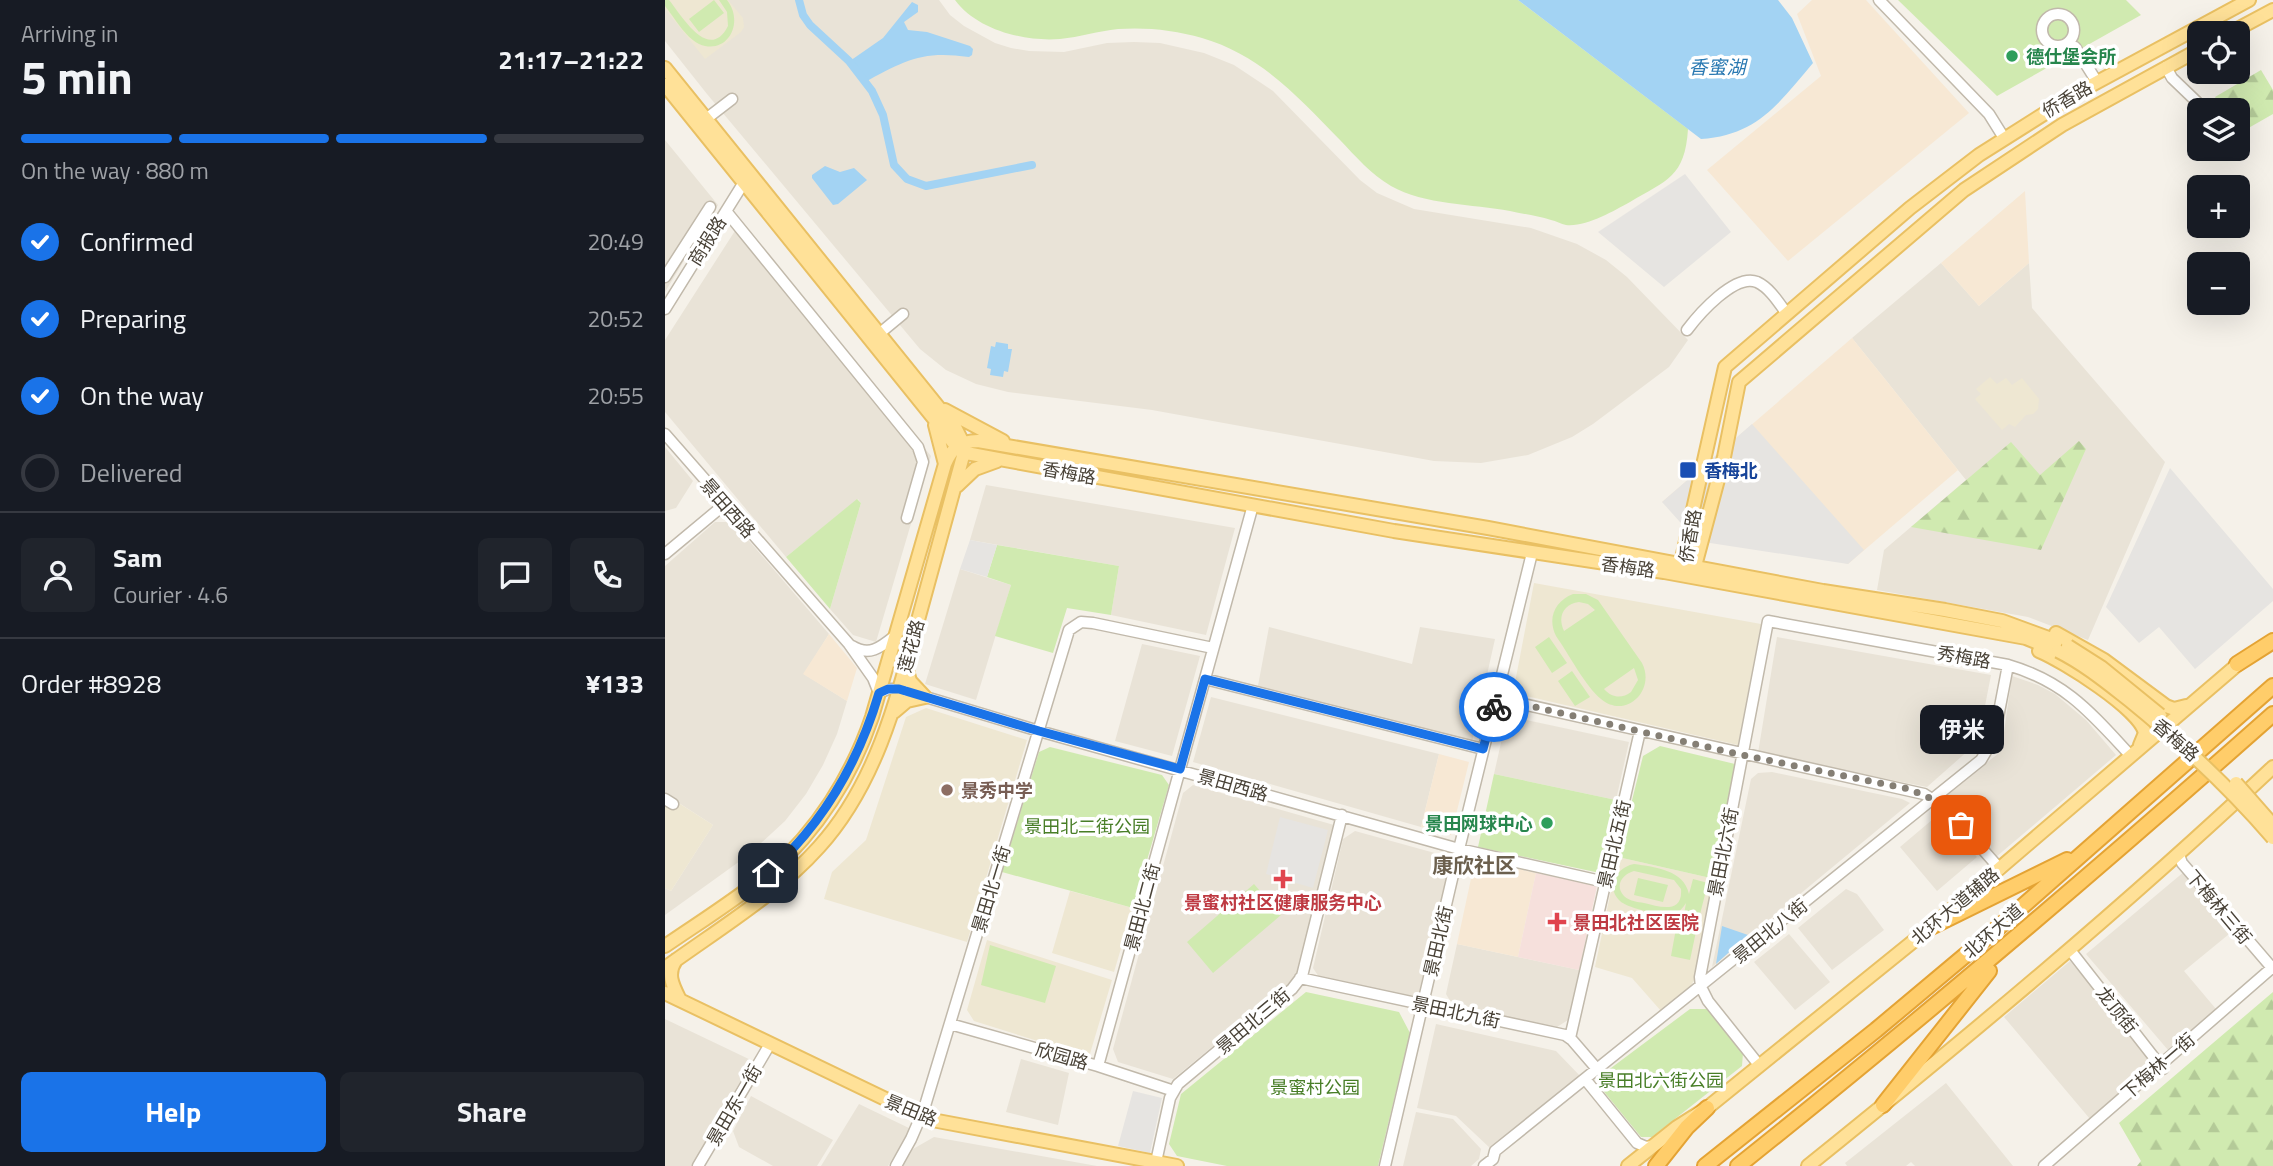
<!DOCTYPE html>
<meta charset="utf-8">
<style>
:root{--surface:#171b24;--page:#20242c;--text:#f1f3f6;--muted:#9ea1a6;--line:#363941;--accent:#1a73e8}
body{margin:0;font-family:"Titillium Web","Noto Sans SC",sans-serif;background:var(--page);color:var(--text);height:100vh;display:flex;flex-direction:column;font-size:26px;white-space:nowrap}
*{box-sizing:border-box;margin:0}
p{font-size:23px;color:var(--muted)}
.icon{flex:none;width:38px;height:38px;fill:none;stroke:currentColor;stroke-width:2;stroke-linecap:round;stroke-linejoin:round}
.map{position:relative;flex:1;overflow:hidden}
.side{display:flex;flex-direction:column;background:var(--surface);width:665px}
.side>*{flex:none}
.controls{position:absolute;left:1522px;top:21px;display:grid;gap:14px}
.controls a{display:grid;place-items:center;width:63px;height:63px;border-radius:10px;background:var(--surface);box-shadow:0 7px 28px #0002;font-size:35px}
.pin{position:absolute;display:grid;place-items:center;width:60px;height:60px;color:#fff;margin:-30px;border-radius:14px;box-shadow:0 4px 10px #0006}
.courier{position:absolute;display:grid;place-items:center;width:70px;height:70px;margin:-35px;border:5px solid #1a73e8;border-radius:50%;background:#fff;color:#222;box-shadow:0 2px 9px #0007}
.bubble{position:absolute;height:49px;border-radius:10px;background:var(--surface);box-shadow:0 7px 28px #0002;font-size:23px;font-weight:700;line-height:49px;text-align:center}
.headline em{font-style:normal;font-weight:700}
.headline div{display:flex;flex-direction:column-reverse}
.headline{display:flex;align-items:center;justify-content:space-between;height:119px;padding:0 21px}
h1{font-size:46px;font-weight:700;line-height:52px}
.bar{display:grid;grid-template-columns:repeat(4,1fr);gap:10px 7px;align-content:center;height:84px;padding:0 21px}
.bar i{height:9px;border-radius:5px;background:var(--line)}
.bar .current{background:var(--accent)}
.bar p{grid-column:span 4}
.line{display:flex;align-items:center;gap:18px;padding:0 21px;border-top:2px solid var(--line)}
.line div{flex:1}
.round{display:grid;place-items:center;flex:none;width:74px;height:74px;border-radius:10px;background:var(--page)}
ol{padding:0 21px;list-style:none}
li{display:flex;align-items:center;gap:21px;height:77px}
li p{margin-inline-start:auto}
li .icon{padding:7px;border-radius:50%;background:var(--accent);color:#fff;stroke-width:4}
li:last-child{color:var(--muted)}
li i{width:38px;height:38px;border:4px solid var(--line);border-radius:50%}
.cta{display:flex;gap:14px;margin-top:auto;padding:14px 21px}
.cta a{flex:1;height:80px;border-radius:10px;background:var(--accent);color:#fff;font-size:28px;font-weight:700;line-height:80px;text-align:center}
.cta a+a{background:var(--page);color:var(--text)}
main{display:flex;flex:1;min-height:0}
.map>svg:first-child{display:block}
.residential{fill:#e9e3d7}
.commercial{fill:#f7e8d4}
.education{fill:#eee7d2}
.medical{fill:#f6e0dc}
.green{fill:#d0eab0;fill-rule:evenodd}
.forest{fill:url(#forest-firs)}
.parking{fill:#e6e4e1}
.water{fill:#a3d3f3}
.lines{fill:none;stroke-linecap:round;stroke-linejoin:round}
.canal{stroke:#a3d3f3;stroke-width:8}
.minor-casing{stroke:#c1b9ab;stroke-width:13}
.major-casing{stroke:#e9c063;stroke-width:16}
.highway-casing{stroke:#e4a334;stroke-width:18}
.minor{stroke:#fff;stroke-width:10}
.major{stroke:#ffe198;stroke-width:12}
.highway{stroke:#ffcd6a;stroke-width:14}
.major-bridge-casing{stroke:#e9c063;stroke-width:16;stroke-linecap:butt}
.major-bridge{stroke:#ffe198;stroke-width:12}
.done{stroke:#857f75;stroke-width:7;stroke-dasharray:0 12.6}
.route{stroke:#1a73e8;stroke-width:9}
.leisure-dot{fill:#2e9e5b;stroke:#fff;stroke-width:2.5}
.transit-dot{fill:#1a4fb4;stroke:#fff;stroke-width:2.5}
.education-dot{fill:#8d6e63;stroke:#fff;stroke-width:2.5}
.health-dot{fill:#e0444e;stroke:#fff;stroke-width:2.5}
.labels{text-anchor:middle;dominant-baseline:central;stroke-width:7;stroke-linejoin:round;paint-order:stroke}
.leisure-label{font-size:18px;font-weight:bold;fill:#27864d;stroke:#fff;text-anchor:start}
.street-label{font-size:18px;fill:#494237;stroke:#fff}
.transit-label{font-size:18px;font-weight:bold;fill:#164399;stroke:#fff;text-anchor:start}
.education-label{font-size:18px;font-weight:bold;fill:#785e54;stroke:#fff;text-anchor:start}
.park-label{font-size:18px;fill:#487e27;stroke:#fff}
.health-label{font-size:18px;font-weight:bold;fill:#be3a42;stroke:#fff}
.water-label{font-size:19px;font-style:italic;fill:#2a79b2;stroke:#fff}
.quarter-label{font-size:21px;font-weight:bold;fill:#6c604e;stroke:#fff}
</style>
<main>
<section class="side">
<div class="headline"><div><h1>5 min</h1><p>Arriving in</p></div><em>21:17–21:22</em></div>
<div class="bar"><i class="current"></i><i class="current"></i><i class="current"></i><i></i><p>On the way · 880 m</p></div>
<ol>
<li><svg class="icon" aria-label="check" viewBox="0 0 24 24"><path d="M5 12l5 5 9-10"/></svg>Confirmed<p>20:49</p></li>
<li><svg class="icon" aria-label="check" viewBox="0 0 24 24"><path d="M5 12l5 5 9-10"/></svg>Preparing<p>20:52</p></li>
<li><svg class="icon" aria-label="check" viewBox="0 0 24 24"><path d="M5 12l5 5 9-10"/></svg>On the way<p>20:55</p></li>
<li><i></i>Delivered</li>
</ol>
<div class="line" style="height:126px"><a class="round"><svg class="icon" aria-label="person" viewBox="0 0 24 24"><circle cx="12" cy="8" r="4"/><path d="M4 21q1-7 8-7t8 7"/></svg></a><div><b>Sam</b><p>Courier · 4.6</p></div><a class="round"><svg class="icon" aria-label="chat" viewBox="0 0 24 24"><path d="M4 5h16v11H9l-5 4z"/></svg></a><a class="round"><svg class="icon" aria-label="phone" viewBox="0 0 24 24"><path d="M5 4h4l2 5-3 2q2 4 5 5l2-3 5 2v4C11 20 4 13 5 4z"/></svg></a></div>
<div class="line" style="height:91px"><div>Order #8928</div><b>¥133</b></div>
<div class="cta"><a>Help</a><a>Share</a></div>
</section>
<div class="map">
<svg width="1608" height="1166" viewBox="0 0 1608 1166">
<defs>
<pattern id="forest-firs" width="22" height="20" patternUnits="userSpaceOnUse" patternTransform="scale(1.75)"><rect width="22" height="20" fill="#d0eab0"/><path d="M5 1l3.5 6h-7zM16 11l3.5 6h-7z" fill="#b4ca98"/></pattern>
</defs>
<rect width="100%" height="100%" fill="#f5f1e9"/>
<path class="residential" d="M0 0H274L285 15 299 26 330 43 346 48 364 51 399 52 442 43 469 42 495 43 539 53 569 65 608 91 695 180 712 193 749 209 866 228 912 244 941 260 962 277 1023 340 1004 367 928 424 907 437 863 455 816 463 769 461 487 410 343 392 311 384 281 370 255 349 42 94 0 41Z
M0 140 53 205 0 292Z
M75 223 266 456 211 642 188 635 165 609 196 503 193 499 121 557 0 412V340Z
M1276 263 1314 306 1364 263 1367 308 1500 462 1423 640 1363 617 1212 590 1219 550 1301 480 1187 338Z
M0 447 28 481 11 508 0 511Z
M321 485 570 528 541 635 446 615 454 566 305 540Z
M50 522H68L164 634 139 674 182 701 172 734 158 765 141 794 120 821 82 856 0 915V888L6 891 48 825 0 794V566Z
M295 569 346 585 311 700 260 684Z
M604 627 747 664 755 627 830 639 807 742 592 691Z
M1112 637 1326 675 1313 742 1262 787 1093 753Z
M477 644 535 656 507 756 450 741Z
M1347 676 1373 685 1390 694 1421 720 1451 755 1331 857 1280 796 1334 753 1338 739Z
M546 697 774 754 756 827 528 762Z
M842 716 964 742 951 800 829 774Z
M1107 772 1237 799 1245 803 1047 967 1086 779 1093 773Z
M528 785 669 825 633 976 508 1079 453 1062 448 1049 518 793Z
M1274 814 1312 857 1272 891 1235 847Z
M690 831 777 855 784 866 754 992 745 997 654 977 648 968 678 839Z
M1520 871 1569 930 1519 971 1551 1009 1503 1050 1421 954Z
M1181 889 1192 894 1219 930 1167 970 1133 928Z
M1124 934 1165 982 1130 1010 1089 962Z
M792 944 914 970 903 1020 892 1027 788 1006 781 994Z
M1405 961 1491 1063 1425 1119 1339 1017Z
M0 1019 90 1062 27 1166H0Z
M771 1024 891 1051 917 1078 826 1149 791 1116 752 1108Z
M356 1059 404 1073 393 1125 341 1112Z
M1281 1083 1348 1166H1250L1246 1162 1241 1166H1182L1180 1163Z
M86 1096 168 1140 152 1166H108L74 1147 68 1131Z
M194 1104 246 1129 223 1166H156Z
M751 1112 788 1119 816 1149 814 1159 806 1166H738Z
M269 1137 432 1166H238L248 1149Z"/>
<path class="commercial" d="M1147 0H1201L1304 113 1123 261 1042 170 1156 76 1132 14Z
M1360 191 1364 263 1314 306 1276 263Z
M1187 338 1293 470 1183 564 997 502Z
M164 634 192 668 182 701 138 674Z
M774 754 804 762 786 835 756 827Z
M810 860 871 873 853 957 792 944Z"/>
<path class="education" d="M0 0H63L78 18 79 27 76 32 40 59 0 9Z
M1325 377 1332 384 1341 378 1347 385 1357 378 1374 399 1373 409 1368 414 1361 415 1350 427 1344 424 1337 430 1310 399 1316 394 1311 389Z
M869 583 1096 624 1073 745 848 693Z
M261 708 362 740 302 942 159 899 167 872 201 840 241 717Z
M12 802 48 825 6 891 0 888V805L7 809Z
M953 857 1050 879 1030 979 1021 993 996 1011 967 978 930 967Z
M405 891 468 908 449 972 387 953Z
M322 940 447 980 424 1057 309 1021 302 1010Z"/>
<path class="medical" d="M871 873 932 886 914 970 853 957Z"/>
<path class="green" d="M0 0H4C17 16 44 63 63 26L62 12 54 0H62C80 23 62 56 34 44 20 37 9 17 0 6Z
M49 0 59 13 34 32 24 19Z
M290 0H853L1023 129C1020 177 1002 180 965 202 948 211 922 227 901 225 896 224 891 221 886 220 873 216 858 214 845 211 808 204 759 205 726 186 706 174 691 157 675 140 634 98 596 55 537 38 510 30 481 27 453 29 433 31 415 37 395 39 360 42 312 30 290 0Z
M1233 0H1461L1476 15 1332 96Z
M192 499 196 503 165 609 121 557Z
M332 545 454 566 446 615 402 608 388 653 330 636 346 585 322 577Z
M908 594H921L933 600 977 663C991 690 961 720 936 699 921 687 903 653 891 636 882 618 890 601 908 594ZM914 602 923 604 930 610 899 631C892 616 899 604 914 602ZM969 668 973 680 966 692C957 699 947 698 939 689Z
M884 637 902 663 887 673 870 647Z
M907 671 925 697 910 706 893 681Z
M995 746 1070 764 1050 879 953 857 978 756Z
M385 747 497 775 504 785 468 908 337 872 374 752Z
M829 774 951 800 935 873 813 847Z
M969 864C990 867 1019 870 1024 894L1028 879 1043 883 1034 918 1019 914 1021 903C1018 908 1014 912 1009 914 999 917 962 908 955 901 940 887 952 867 969 864ZM969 871 1009 880 1016 889C1018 914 995 907 979 903 973 902 964 901 959 896 949 885 958 874 969 871Z
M973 878 1003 885 998 902 969 895Z
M589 884 616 915 548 973 522 942Z
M1012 923 1032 927 1025 960 1006 956Z
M325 945 391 966 380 1003 316 985Z
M641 992 734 1012 745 1033 713 1166H562L512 1156 504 1144 516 1094Z
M1025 1009H1043L1078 1053 1077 1066 987 1137H976L936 1088 942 1071Z"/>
<path class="forest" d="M1596 70 1608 90V114L1573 134V110H1558L1550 97Z
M1414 441 1421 449 1376 550 1246 527 1346 442 1375 475Z
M1608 992V1166H1472L1476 1161 1454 1123Z"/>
<path class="parking" d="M1020 174 1066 232 999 287 933 232Z
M1087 424 1199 550 1183 564 1032 541 997 502Z
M1505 468 1608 589V601L1530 669 1494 627 1474 643 1441 607Z
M305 540 332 545 322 577 295 569Z
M615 817 663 830 648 888 601 874Z
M468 1091 497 1098 485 1153 453 1146Z"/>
<path class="water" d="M853 0H1113L1127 18 1148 63C1114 103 1093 135 1036 139Z
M247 2 253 5V12L239 22 243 30 262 32 305 46 308 49 307 55 304 57C256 50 239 61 198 83L182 63 218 38Z
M160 166 175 172 189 168 202 180 173 204 168 205 147 178V175Z
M331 342 343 344V349H347L343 372 339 371 338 377 325 375 326 369 322 368 326 346 330 347Z
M1057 926 1083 935 1051 964Z"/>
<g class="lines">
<path class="canal" d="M134 0 138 15 145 25 184 61 207 91 218 115 229 165 242 179 261 186 367 165"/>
<defs>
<path id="minor" d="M1214 0 1324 114 1339 138
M1377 30a16 16 0 1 1 32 0a16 16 0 1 1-32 0Z
M1401 45 1410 47 1432 82
M1501 67 1507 78 1532 102
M41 119 67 99
M61 211 253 447 258 462 242 518
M0 277 45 207
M0 309 81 179
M1022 330C1034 314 1070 273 1092 282 1105 288 1114 303 1122 314
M209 338 238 314
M0 434 184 644 208 678 214 693 223 689H234L374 731 794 849 940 882
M0 554 60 504
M187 646C205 657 216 647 231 635
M540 679 818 749
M831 698 1259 794 1281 808 1335 869
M0 799 8 804
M1514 855 1517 863 1608 969
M1405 950 1498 1069
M635 978 900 1035 907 1040 932 1069
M285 1024 433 1066 509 1091
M905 1038 975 731
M1094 1065 1043 1001 1036 987 1035 977 1103 621 1343 665C1401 682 1426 713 1466 756
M433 1066 588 505
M920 1079 972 1143 981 1147 988 1146
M491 1162 505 1098 513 1084 627 989 637 976 677 815
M33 1166 105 1044
M231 1166 246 1139 259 1109 404 630 416 622 428 623 548 648
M720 1166 794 849 867 553
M819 1166 828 1159 830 1151 1316 760 1329 738 1343 665
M1379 1166 1608 967"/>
<path id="major" d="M1565 33 1608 10
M0 68 291 429 298 443V456C283 511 268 566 253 620 232 700 211 784 154 847 111 895 52 930 0 968
M0 85 291 446 301 453 729 531 999 572 1361 638 1393 651
M280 410 338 441
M270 425 280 464
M292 486 310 469 332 461
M1018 570 1016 563 1060 367 1245 208 1314 155 1412 93 1584 0
M1025 571 1030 566 1059 457 1074 382 1299 190 1397 125 1535 49
M1391 633 1439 660 1501 706 1509 709 1521 706
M1374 651C1398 661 1475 709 1480 733L1475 745
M241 667 245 681 260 697
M229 712 242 701 260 697
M0 946C35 922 72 899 105 872 152 831 187 776 207 717L280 464C287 448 295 441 313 441L823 528 1158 591 1280 610 1337 621 1397 643
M11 960C1 974 8 986 15 1000
M0 993 262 1119 512 1166
M963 1166 1012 1127 1042 1108 1266 927 1579 659
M1143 1166C1302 1038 1459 907 1608 767"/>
<path id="highway" d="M1572 664 1608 641
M1266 927 1402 860
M1218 1105 1324 971
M991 1166 1022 1127 1042 1108
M1040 1166 1211 1030 1334 927 1608 686
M1073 1166C1256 1020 1433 869 1608 714"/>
</defs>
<use href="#minor" class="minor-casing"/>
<use href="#major" class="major-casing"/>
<use href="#highway" class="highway-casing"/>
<use href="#minor" class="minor"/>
<use href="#major" class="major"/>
<use href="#highway" class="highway"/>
<defs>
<path id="major-bridge" d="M1403 646 1436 667 1495 715
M1393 651C1419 664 1441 682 1464 700 1517 743 1564 787 1608 838
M1571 783 1608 825"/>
</defs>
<use href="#major-bridge" class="major-bridge-casing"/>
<use href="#major-bridge" class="major-bridge"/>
</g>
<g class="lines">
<path class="done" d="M829 707 831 698 1077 755 1244 789 1274 802 1296 825"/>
<path class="route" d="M103 873C158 824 193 764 214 693L223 689H234L374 731 515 769 540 679 818 749 829 707"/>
</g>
<g class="leisure-dot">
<circle cx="1347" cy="56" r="7"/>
<circle cx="882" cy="823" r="7"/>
</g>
<rect class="transit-dot" x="1014" y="461" width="18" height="18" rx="3.5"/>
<circle class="education-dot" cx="282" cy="790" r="7"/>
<g class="health-dot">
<path d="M614.5 868.5h7v7h7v7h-7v7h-7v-7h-7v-7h7z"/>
<path d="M888.5 911.5h7v7h7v7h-7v7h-7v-7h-7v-7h7z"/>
</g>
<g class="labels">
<g class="leisure-label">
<text x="1361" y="56">德仕堡会所</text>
<text x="868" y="823" text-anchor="end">景田网球中心</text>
</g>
<g class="street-label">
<text transform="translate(1402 99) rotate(-30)">侨香路</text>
<text transform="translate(42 241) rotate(-58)">商报路</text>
<text transform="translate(404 473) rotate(10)">香梅路</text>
<text transform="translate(63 508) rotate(49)">景田西路</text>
<text transform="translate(1025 536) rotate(-80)">侨香路</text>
<text transform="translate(963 567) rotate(8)">香梅路</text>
<text transform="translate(246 646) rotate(-75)">莲花路</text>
<text transform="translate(1299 657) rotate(10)">秀梅路</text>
<text transform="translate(1511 740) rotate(41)">香梅路</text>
<text transform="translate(568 785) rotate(16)">景田西路</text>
<text transform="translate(949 844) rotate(-77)">景田北五街</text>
<text transform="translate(1058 852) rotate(-79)">景田北六街</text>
<text transform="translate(326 889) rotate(-73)">景田北一街</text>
<text transform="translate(1290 906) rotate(-40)">北环大道辅路</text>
<text transform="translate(477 907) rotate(-75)">景田北二街</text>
<text transform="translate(1554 907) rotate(50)">下梅林三街</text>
<text transform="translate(1105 931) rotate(-39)">景田北八街</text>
<text transform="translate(1328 931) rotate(-41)">北环大道</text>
<text transform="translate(773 941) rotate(-77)">景田北街</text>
<text transform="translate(1452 1010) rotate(52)">龙顶街</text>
<text transform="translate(791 1012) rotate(12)">景田北九街</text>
<text transform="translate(588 1021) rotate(-40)">景田北三街</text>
<text transform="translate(397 1056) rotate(16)">欣园路</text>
<text transform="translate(1493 1066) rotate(-41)">下梅林一街</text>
<text transform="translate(69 1105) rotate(-60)">景田东一街</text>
<text transform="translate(246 1110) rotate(22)">景田路</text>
</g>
<g class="transit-label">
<text x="1039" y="470">香梅北</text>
</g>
<g class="education-label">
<text x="296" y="790">景秀中学</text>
</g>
<g class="park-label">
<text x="422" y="826">景田北二街公园</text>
<text x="996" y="1080">景田北六街公园</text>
<text x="650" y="1087">景蜜村公园</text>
</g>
<g class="health-label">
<text x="618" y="902">景蜜村社区健康服务中心</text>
<text x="908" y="922" text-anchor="start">景田北社区医院</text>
</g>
<g class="water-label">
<text x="1052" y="66">香蜜湖</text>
</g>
<g class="quarter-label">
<text x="809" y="865">康欣社区</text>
</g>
</g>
</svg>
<div class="controls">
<a><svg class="icon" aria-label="locate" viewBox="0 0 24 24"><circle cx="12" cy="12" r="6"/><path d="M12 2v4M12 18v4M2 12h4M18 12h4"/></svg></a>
<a><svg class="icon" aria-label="layers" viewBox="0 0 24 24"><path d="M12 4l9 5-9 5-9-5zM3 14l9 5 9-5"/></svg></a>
<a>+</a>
<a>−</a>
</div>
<div class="pin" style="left:1296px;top:825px;background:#ea580c"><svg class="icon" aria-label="bag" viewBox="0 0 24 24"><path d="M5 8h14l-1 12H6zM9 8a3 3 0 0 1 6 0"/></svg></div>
<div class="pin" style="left:103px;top:873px;background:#1f2937"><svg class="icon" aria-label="home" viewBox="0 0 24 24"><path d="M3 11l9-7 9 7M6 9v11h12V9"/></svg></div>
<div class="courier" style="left:829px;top:707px"><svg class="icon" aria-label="bike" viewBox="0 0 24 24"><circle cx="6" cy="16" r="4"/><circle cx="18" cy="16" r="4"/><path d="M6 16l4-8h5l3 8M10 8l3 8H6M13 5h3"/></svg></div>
<div class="bubble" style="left:1255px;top:705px;width:84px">伊米</div>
</div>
</main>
